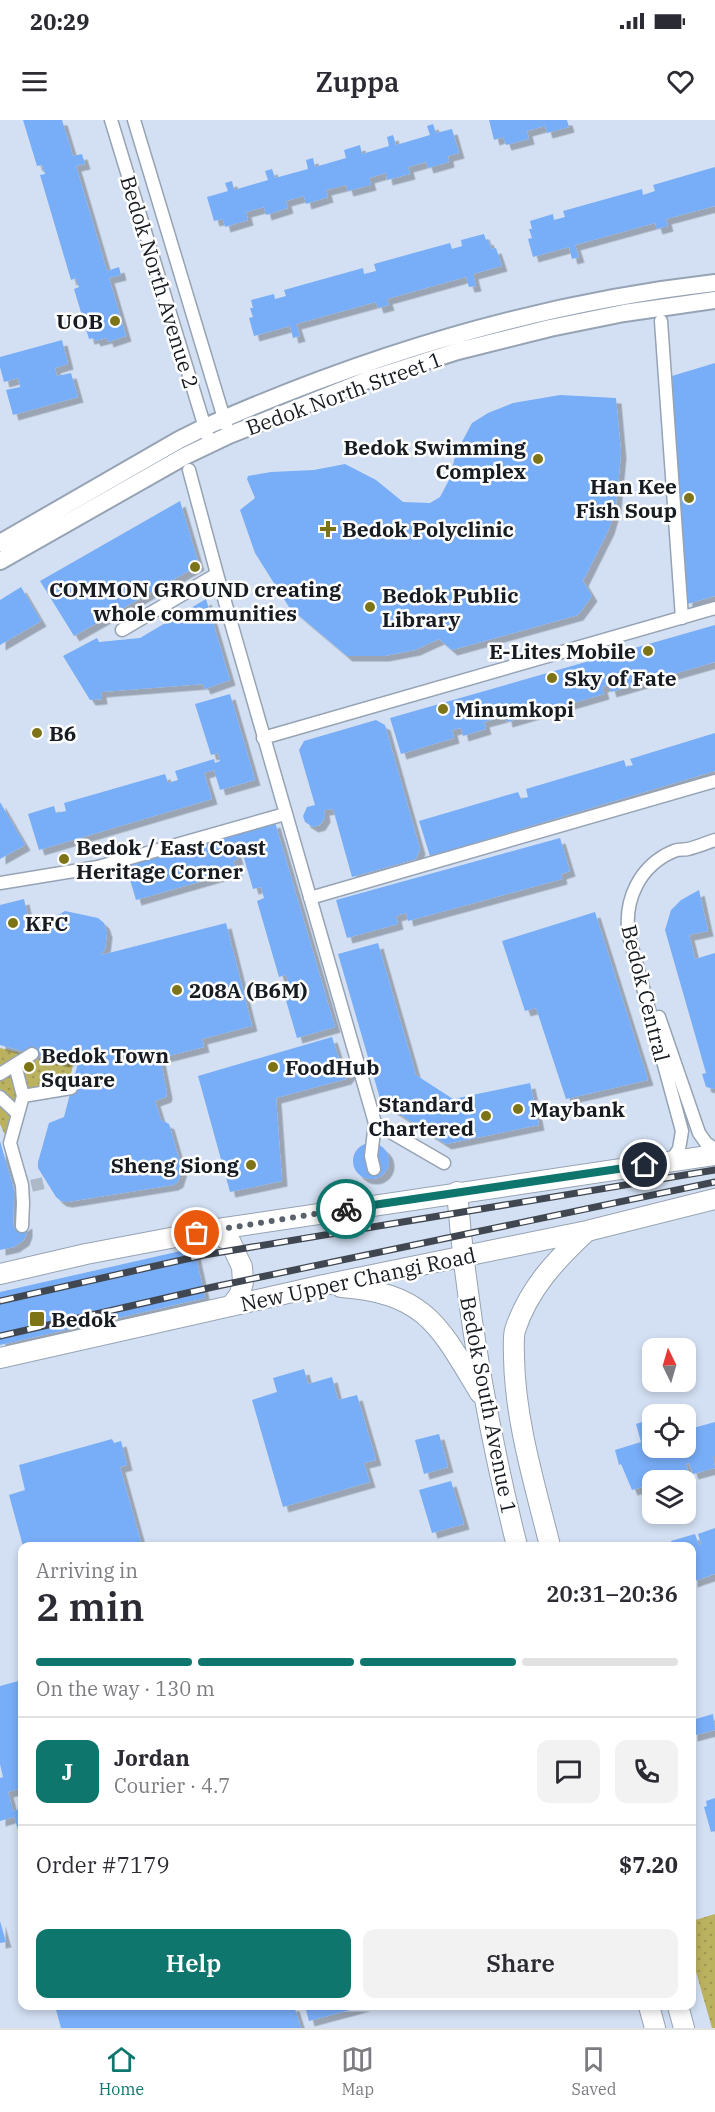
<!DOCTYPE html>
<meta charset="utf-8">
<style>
:root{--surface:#fff;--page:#f2f2f3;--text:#2b2b33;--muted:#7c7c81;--line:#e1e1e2;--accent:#0f766e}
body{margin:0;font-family:"IBM Plex Serif",serif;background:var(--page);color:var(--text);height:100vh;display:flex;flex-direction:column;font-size:22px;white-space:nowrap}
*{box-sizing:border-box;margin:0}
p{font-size:20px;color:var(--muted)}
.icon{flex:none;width:33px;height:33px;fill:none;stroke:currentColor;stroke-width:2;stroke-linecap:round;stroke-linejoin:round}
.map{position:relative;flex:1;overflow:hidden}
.sheet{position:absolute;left:18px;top:1422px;width:678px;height:468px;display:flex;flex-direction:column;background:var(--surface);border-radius:12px;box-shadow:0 3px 9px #0003}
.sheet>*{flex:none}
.needle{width:39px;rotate:355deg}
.buttons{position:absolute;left:642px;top:1218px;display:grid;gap:12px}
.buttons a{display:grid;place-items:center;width:54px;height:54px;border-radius:12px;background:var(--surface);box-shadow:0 3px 9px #0003;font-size:30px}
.pin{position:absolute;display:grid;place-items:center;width:51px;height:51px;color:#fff;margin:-26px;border:3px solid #fff;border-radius:50%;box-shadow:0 2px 6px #0007}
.courier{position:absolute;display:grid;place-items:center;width:60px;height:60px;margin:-30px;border:4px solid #0f766e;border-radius:50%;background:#fff;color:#222;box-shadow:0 2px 8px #0007}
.overview em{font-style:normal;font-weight:600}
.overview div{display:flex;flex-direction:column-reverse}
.overview{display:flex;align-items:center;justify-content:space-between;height:102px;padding:0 18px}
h1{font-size:39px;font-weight:600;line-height:45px}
.bar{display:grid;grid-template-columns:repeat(4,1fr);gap:9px 6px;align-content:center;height:72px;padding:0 18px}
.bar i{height:8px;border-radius:4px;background:var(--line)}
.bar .active{background:var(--accent)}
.bar p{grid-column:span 4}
.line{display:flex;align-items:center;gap:15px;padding:0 18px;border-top:2px solid var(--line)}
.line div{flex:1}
.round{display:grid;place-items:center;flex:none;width:63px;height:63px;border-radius:12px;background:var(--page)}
.primary-button{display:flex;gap:12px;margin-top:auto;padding:12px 18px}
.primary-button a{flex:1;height:69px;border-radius:12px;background:var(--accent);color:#fff;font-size:24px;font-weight:600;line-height:69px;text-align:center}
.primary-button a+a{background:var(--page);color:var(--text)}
.status{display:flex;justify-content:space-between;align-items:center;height:42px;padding:0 30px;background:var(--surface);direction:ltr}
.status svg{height:16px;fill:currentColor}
header{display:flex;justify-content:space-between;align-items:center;height:78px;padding:0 18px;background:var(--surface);font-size:27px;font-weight:600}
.tab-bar{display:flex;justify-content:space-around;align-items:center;height:84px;border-top:2px solid var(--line);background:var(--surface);font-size:16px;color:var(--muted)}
.tab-bar a{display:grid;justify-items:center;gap:3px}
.tab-bar .active{color:var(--accent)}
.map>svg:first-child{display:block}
.grass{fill:url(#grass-dots)}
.building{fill:#78adf7;filter:url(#shadow)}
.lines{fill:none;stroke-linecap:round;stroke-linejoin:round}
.street-tunnel{stroke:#adb9c9;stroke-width:12;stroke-dasharray:12 6;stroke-linecap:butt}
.street-casing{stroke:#96a3b4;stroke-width:15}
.secondary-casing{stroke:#96a3b4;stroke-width:20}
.primary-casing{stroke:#96a3b4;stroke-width:22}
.street{stroke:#fff;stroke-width:12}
.secondary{stroke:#fff;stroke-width:16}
.primary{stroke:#fff;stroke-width:20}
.rail-casing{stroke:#404750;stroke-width:7}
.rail{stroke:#fff;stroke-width:4.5;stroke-dasharray:14;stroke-linecap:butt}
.done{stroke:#59616b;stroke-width:6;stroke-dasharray:0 10.8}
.route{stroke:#0f766e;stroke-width:8}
.poi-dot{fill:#7d7417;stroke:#fff;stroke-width:2}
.labels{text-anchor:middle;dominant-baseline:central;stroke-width:5;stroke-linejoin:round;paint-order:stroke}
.street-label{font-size:21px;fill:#171c22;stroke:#fff}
.poi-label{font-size:21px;font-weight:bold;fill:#171c22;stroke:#fff;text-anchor:start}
</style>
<div class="status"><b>20:29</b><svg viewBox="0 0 49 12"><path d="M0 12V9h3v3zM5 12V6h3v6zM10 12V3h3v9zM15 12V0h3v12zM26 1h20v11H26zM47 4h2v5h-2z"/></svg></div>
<header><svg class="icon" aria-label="menu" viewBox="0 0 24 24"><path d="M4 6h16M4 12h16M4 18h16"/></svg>Zuppa<svg class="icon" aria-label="heart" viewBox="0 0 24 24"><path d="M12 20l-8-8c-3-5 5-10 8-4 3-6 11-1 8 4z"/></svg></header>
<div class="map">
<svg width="715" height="1908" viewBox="0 0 715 1908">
<defs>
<pattern id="grass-dots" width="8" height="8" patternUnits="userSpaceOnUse" patternTransform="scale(1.5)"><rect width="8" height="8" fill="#bbb25f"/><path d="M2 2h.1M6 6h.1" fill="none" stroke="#a09852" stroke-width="1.8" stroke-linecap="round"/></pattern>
<filter id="shadow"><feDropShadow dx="5.5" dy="5.5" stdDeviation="0" flood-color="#0004"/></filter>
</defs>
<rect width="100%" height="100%" fill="#d3e0f3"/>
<path class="grass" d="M0 928 20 933 0 946Z
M41 939 63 944 74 941 69 963 26 971 22 948 34 940Z
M11 953 17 977 16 984 0 969V960Z
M0 984 11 995 5 1015 0 1004Z
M715 1794V1908H712L692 1838V1801Z"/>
<path class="building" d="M23 0H62L73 36 82 34 85 44 76 46 107 151 119 147 121 155 109 158 126 216 108 222 107 218 95 221 94 218 89 219 74 169 79 167 76 158 71 160 40 55 45 54 42 45 37 46Z
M489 0H567L569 7 547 13 545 6 527 11 529 19 506 25 503 17 494 20Z
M433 4 436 13 452 9 459 33 448 36 449 42 428 48 426 42 408 47 410 54 387 60 386 53 369 58 371 65 348 71 346 65 326 70 328 77 306 84 304 76 286 81 288 88 266 95 264 87 246 92 248 100 225 107 223 99 214 101 207 77 228 71 225 63 232 61 234 70 268 60 265 51 272 49 275 58 308 49 306 40 313 38 315 47 346 38 344 30 360 25 362 34 389 26 387 17 393 15 396 25 430 15 427 6Z
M715 47V86L666 99 668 106 657 109 655 103 575 125 579 137 572 139 569 127 533 137 528 119 532 118 529 109H532L530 101 553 94 554 100 565 97 563 91 642 69 643 75 655 71 653 65Z
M484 114 486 120 488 119 491 129 496 128 502 146 473 154 476 166 469 167 466 157 387 179 389 185 382 187 378 188 376 182 296 204 300 216 293 218 290 206 254 216 249 198 253 197 250 188H253L251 180 274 174 275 179 286 176 284 170 363 148 364 154 376 151 374 144 450 123 452 129 462 126 461 120Z
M62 220 68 244 55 248 57 256 71 253 78 277 13 295 6 270 20 267 18 258 4 262 0 247V237Z
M715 243V476L687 484 672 256Z
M560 275 616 278 621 333 616 385 609 409 583 461 592 476 578 495 452 530 439 519 415 530 384 536H347L289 487 255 433 240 390 255 378 247 359 248 356 271 352 314 350 345 344 376 360 403 382 430 383 440 377 449 360 456 333 472 303 488 293 513 283Z
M180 381 199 445 74 516 40 461Z
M21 467 41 501 0 525V480Z
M206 479 230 560 205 569 203 564 101 572 102 579 90 580 63 536 97 518 99 522 140 518Z
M715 505V542L611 572 609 565 602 567 604 574 507 602 506 596 484 602 486 609 463 616 461 608 452 610 454 618 401 634 390 598Z
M230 574 255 660 220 670 214 650 204 653 212 679 39 730 28 694 54 686 56 693 66 691 64 683 165 654 168 663 178 660 175 651 214 639 215 643 220 641 218 633 211 635 195 584Z
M376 600 385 605 420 729 416 739 352 757 333 689 324 690 325 697 320 705 313 707 305 702 303 696 307 687 315 685 299 630 304 621Z
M715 613V651L430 736 419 701 518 672 521 679 528 677 526 669 624 640 626 647 633 645 630 639Z
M0 682 25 725 0 739Z
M275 702 335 907 297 918 282 867 289 865 286 855 279 857 257 781 264 778 261 767 253 769 239 721 233 723 238 739 233 741 237 751 136 780 126 746Z
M560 718 570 751 561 754 562 759 408 801 406 793 396 796 398 804 347 818 336 780Z
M699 770 708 811 689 815 695 839 715 833V969L706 967 702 954 706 953 665 810 671 790 681 780Z
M24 779 31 811 65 791 98 798 104 803 107 812 105 829 101 835 226 803 252 906 202 919 204 927 160 938 167 973 166 977 155 981 161 1000 169 1004 182 1049 178 1062 173 1065 67 1082 61 1081 56 1077 38 1048V1042L49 1003 64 997 79 939 76 933 71 940 63 942 0 925V785Z
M595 792 648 960 566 979 536 888 525 891 502 821Z
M378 823 416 955 453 979 530 963 539 1005 446 1024 381 982 338 834Z
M332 917 340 942 352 951 346 959 276 978 282 1061 230 1072 198 956Z
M0 1021 14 1070 13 1107 22 1106 27 1103V1112L24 1120 14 1127 0 1130Z
M353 1041a18 18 0 1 1 36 0a18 18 0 1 1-36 0Z
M194 1128 205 1178 0 1225V1172Z
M304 1249 308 1264 332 1257 338 1280 357 1275 376 1340 364 1343 370 1362 283 1387 252 1280 277 1272 273 1258Z
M645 1301 650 1320 652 1319V1328H686V1310L715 1302V1336H713L715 1348 693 1354 689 1343 686 1344 689 1354 665 1360 662 1350 654 1353 656 1360H652V1364L632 1370 621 1344 619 1345 615 1330 641 1322 636 1304Z
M439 1314 448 1347 424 1354 415 1320Z
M112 1319 114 1323 121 1321 127 1345 120 1347 142 1426H23L9 1375 25 1370 19 1345Z
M451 1361 464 1404 432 1413 419 1370Z
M715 1408V1454L692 1462V1426H673L671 1421 695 1414 699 1425 701 1424 698 1414Z
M22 1560V1668L8 1672 13 1691 22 1688V1723L14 1697 0 1701V1658L3 1657 0 1644V1566Z
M713 1594 715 1610 692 1616V1600Z
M715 1678V1711L711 1712 704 1687 707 1686 706 1681Z
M0 1801 6 1822 0 1823Z
M55 1886H294L301 1908H61Z
M305 1886H365L309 1901Z"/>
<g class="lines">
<path class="street-tunnel" d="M14 1070 48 1062"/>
<defs>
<path id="street" d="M111 0 210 324
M134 0 226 305
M661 201 682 498
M189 350 217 454 375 1003 371 1036 374 1049
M122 510 217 454
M263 618 715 488
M0 763 98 747 285 694
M310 778 715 661
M659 897 699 1013 706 1023 715 1029
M15 945 23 976 10 1023 22 1065 23 1083 22 1106
M0 954 32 934
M23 976 71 968
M0 977 18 994
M375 1003 444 1043
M671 1041 679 1029 682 1011 629 816C623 780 640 745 674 731 679 729 683 730 688 729 697 727 706 723 715 720"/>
<path id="secondary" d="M0 423 179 320 205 307C367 235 538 183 715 163
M0 441 185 336 229 315 370 259 458 231 550 208 624 193 715 180"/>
<path id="primary" d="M457 1072C467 1192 488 1310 517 1426
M210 1110 230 1121 242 1147 243 1162 240 1174 231 1186
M0 1154 86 1134 218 1109 715 1035
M341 1167C426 1173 440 1207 480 1273
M0 1238 319 1166 587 1111 715 1079
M550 1426C535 1365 515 1301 514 1237 514 1229 513 1218 515 1210 529 1168 556 1140 587 1111
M649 1886 655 1908
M678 1886 684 1908"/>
</defs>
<use href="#street" class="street-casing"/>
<use href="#secondary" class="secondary-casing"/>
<use href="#primary" class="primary-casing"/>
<use href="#street" class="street"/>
<use href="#secondary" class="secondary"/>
<use href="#primary" class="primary"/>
<defs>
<path id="rail" d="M0 1181 204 1135 715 1050
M0 1216 213 1167 715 1062"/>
</defs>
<use href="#rail" class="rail-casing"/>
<use href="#rail" class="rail"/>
</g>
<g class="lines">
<path class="done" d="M197 1113 346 1089"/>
<path class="route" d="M346 1089 645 1045"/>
</g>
<g class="poi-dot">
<circle cx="115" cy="201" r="6"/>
<circle cx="538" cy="339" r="6"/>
<circle cx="689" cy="378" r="6"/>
<path d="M325 400h6v6h6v6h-6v6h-6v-6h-6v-6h6z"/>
<circle cx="195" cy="447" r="6"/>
<circle cx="370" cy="487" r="6"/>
<circle cx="648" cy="531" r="6"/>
<circle cx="552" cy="558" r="6"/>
<circle cx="443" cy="589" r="6"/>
<circle cx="37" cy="613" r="6"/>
<circle cx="64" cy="739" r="6"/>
<circle cx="13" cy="803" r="6"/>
<circle cx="177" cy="870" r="6"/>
<circle cx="29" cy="947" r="6"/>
<circle cx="273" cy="947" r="6"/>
<circle cx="518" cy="989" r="6"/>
<circle cx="486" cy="996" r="6"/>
<circle cx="251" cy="1045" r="6"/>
<rect x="29" y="1191" width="16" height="16" rx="3"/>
</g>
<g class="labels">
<g class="street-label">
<text transform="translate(160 162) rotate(73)">Bedok North Avenue 2</text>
<text transform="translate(344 273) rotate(-20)">Bedok North Street 1</text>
<text transform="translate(646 873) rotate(76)">Bedok Central</text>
<text transform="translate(358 1159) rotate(-12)">New Upper Changi Road</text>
<text transform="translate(489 1285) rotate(79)">Bedok South Avenue 1</text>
</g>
<g class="poi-label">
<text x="103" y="201" text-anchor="end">UOB</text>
<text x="526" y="327" text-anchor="end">Bedok Swimming<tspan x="526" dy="24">Complex</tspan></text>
<text x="677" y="366" text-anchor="end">Han Kee<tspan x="677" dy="24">Fish Soup</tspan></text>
<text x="342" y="409">Bedok Polyclinic</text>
<text x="195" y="469" text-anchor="middle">COMMON GROUND creating<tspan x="195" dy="24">whole communities</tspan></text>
<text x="382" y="475">Bedok Public<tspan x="382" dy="24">Library</tspan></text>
<text x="636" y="531" text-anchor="end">E-Lites Mobile</text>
<text x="564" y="558">Sky of Fate</text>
<text x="455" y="589">Minumkopi</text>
<text x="49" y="613">B6</text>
<text x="76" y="727">Bedok / East Coast<tspan x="76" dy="24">Heritage Corner</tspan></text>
<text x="25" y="803">KFC</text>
<text x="189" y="870">208A (B6M)</text>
<text x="41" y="935">Bedok Town<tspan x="41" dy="24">Square</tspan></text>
<text x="285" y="947">FoodHub</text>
<text x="474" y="984" text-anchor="end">Standard<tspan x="474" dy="24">Chartered</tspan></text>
<text x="530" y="989">Maybank</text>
<text x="239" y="1045" text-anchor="end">Sheng Siong</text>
<text x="51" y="1199">Bedok</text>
</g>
</g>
</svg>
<div class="buttons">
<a><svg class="needle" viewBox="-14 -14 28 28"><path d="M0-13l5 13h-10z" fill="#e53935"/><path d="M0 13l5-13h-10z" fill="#7c7c81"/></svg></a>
<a><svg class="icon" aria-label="locate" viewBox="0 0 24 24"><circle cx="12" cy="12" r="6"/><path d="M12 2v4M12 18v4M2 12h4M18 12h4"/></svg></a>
<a><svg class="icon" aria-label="layers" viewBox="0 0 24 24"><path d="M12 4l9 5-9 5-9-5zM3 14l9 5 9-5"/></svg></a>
</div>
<div class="pin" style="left:197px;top:1113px;background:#ea580c"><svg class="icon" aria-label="bag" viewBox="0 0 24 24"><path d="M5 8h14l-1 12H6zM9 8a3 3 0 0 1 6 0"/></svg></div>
<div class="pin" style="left:645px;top:1045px;background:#1f2937"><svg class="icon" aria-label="home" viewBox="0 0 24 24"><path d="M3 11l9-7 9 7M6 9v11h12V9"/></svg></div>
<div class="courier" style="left:346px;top:1089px"><svg class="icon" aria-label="bike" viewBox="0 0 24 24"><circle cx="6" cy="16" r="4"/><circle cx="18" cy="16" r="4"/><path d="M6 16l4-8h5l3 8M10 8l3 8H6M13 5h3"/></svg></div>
<section class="sheet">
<div class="overview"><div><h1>2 min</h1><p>Arriving in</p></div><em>20:31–20:36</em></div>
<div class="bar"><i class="active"></i><i class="active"></i><i class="active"></i><i></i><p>On the way · 130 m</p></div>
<div class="line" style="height:108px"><b class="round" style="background:var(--accent);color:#fff">J</b><div><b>Jordan</b><p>Courier · 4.7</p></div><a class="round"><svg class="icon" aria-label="chat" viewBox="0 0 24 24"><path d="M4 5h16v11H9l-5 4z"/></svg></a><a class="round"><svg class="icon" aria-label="phone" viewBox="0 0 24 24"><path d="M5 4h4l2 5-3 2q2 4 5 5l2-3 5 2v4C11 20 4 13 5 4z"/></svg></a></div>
<div class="line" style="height:78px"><div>Order #7179</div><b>$7.20</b></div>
<div class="primary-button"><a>Help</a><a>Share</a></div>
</section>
</div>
<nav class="tab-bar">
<a class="active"><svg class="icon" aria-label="home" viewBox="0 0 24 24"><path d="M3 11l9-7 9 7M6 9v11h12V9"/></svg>Home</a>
<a><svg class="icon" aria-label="map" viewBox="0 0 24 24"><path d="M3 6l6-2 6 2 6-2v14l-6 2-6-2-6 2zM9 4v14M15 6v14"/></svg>Map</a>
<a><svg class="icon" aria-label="saved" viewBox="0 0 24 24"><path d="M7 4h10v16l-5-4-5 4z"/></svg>Saved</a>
</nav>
